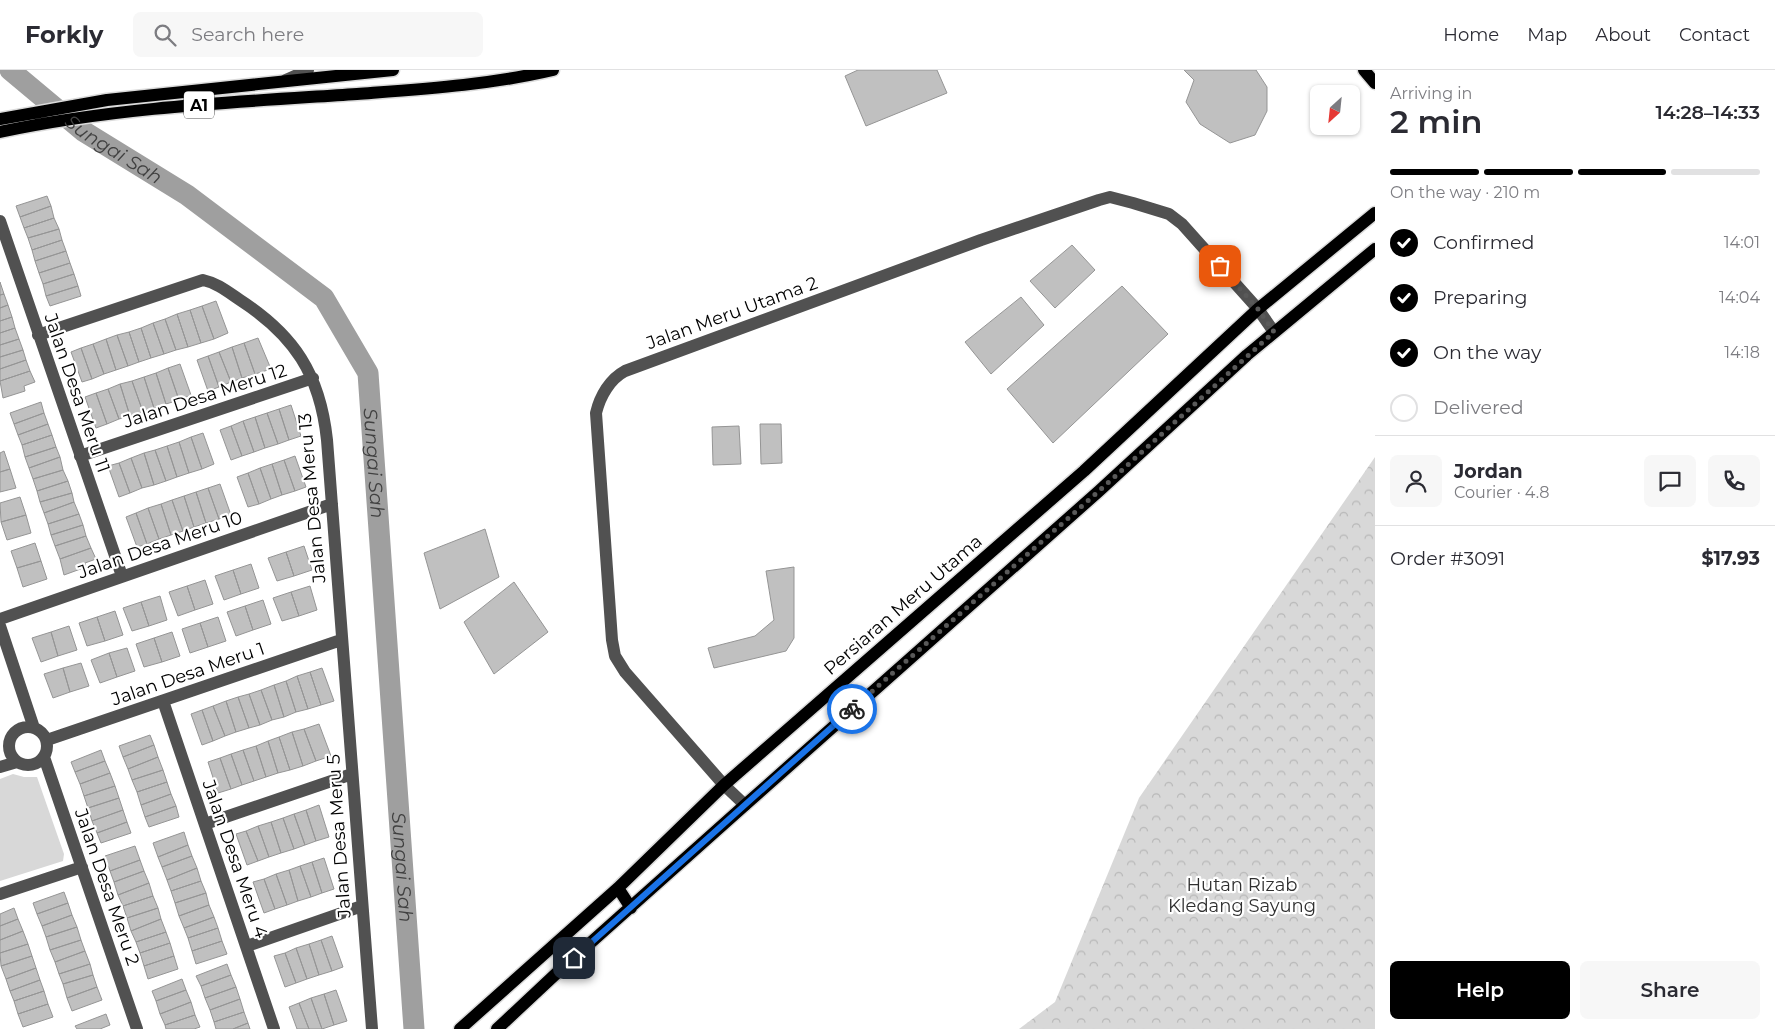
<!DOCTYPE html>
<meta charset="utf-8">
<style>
:root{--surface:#fff;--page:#f7f7f7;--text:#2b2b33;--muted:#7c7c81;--line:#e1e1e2;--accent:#000}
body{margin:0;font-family:Montserrat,sans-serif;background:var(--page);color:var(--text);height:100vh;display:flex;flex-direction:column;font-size:19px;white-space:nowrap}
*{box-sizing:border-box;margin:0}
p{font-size:16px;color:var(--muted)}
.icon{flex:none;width:28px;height:28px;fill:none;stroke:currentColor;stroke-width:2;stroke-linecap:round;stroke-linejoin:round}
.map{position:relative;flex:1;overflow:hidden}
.side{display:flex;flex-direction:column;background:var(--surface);width:400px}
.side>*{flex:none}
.needle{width:32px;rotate:207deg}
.controls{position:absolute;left:1310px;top:15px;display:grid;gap:10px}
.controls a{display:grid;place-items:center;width:50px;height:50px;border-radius:8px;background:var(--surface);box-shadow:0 1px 4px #0004;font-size:25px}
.pin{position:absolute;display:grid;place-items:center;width:42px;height:42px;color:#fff;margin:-21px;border-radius:10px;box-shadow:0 2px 8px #0006}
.courier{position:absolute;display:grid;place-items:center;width:50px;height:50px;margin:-25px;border:4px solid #1a73e8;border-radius:50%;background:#fff;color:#222;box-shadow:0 1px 6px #0007}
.summary em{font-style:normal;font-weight:600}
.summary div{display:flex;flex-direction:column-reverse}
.summary{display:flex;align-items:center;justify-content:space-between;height:85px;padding:0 15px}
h1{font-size:32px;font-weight:600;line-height:38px}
.bar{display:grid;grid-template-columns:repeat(4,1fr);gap:8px 5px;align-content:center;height:60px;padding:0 15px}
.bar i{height:6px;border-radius:4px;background:var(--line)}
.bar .selected{background:var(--accent)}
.bar p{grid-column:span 4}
.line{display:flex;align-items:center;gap:12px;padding:0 15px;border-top:1px solid var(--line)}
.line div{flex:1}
.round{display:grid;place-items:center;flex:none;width:52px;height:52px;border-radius:8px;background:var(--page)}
ol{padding:0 15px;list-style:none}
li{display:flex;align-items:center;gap:15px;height:55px}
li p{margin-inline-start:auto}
li .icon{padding:5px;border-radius:50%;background:var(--accent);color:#fff;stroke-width:4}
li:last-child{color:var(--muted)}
li i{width:28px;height:28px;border:2px solid var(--line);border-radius:50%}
.button{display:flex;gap:10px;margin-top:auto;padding:10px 15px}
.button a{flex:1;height:58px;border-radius:8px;background:var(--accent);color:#fff;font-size:20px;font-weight:600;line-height:58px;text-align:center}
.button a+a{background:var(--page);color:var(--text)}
header{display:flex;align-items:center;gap:30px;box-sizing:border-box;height:70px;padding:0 25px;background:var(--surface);border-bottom:1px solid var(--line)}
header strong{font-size:24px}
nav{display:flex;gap:28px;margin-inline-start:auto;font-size:18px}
.search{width:350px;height:45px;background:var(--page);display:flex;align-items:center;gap:12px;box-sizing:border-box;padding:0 18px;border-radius:8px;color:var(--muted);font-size:19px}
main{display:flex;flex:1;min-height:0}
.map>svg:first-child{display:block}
.forest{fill:url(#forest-crowns)}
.green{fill:#d8d8d8}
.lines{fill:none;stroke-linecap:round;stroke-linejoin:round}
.river{stroke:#9f9f9f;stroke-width:21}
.building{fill:#c0c0c0;stroke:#959595}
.major-casing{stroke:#dbdbdb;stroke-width:15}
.minor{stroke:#515151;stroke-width:12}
.major{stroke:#000;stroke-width:12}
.done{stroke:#595959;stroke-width:5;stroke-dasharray:0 9}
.route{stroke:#1a73e8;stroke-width:6}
.labels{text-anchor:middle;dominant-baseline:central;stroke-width:4.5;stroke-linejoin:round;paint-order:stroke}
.shield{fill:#fff;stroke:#4c4c4c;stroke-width:1}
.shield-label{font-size:16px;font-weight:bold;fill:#000}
.street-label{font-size:18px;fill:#000;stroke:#fff}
.park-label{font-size:18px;fill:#2f2f2f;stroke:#fff}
.water-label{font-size:19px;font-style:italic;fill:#404040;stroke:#fff}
</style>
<header>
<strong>Forkly</strong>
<div class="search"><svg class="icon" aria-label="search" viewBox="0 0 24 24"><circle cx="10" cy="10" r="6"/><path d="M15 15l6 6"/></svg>Search here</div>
<nav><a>Home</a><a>Map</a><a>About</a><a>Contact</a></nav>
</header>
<main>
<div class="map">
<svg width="1375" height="959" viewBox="0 0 1375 959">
<defs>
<pattern id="forest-crowns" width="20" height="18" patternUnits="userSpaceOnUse" patternTransform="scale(1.25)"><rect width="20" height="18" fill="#d8d8d8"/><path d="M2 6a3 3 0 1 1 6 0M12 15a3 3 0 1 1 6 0" fill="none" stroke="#b8b8b8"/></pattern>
</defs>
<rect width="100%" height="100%" fill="#fff"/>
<path class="forest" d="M1375 387V959H1019L1055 932 1139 728Z"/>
<path class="green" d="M13 704 24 707H37L64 784 63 791 0 811V709Z"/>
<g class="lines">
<path class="river" id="s1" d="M10 0 83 61 187 125 324 228 368 303 414 959"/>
</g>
<path class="building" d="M858 0H937L947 23 866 56 845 6Z
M1184 0H1256L1267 17V41L1255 65 1230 73 1200 54 1186 32 1194 10Z
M47 126 51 136 20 147 16 136Z
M51 136 54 148 24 158 20 147Z
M54 148 59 159 28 168 24 158Z
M59 159 62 170 32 180 28 168Z
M62 170 66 181 35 191 32 180Z
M1072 175 1095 200 1055 238 1030 211Z
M66 181 70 193 39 203 35 191Z
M70 193 74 204 43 214 39 203Z
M74 204 78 216 46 226 43 214Z
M0 212 4 224 0 225Z
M78 216 81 226 50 236 46 226Z
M1122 216 1168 264 1053 373 1007 319Z
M4 224 8 235 0 238V225Z
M1021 227 1044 255 991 304 965 272Z
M216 231 228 263 214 269 202 236Z
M8 235 12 247 0 251V238Z
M202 236 214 269 201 273 190 240Z
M190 240 201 273 188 277 177 244Z
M177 244 188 277 176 280 165 249Z
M12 247 15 258 0 263V251Z
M165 249 176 280 164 284 153 253Z
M153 253 164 284 151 288 141 258Z
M15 258 19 269 0 275V263Z
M141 258 151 288 139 292 129 262Z
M129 262 139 292 128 296 117 265Z
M117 265 128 296 116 300 106 269Z
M258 268 271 299 255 304 244 273Z
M19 269 23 280 0 287V275Z
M106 269 116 300 104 304 93 274Z
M244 273 255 304 242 308 232 277Z
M93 274 104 304 92 309 81 278Z
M232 277 242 308 231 312 219 282Z
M81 278 92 309 82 312 71 282Z
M23 280 26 290 0 299V287Z
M219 282 231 312 219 317 208 286Z
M208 286 219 317 208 321 197 290Z
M26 290 30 301 0 311V299Z
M180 294 191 325 179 330 168 298Z
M168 298 179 330 166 334 156 303Z
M30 301 35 312 24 316 25 321 3 328 0 311Z
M156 303 166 334 154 338 144 307Z
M144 307 154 338 143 342 132 311Z
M132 311 143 342 130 346 120 314Z
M120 314 130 346 119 349 108 319Z
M108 319 119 349 107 354 96 323Z
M96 323 107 354 96 358 85 327Z
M41 332 44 343 14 354 10 343Z
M291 335 301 366 289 370 279 339Z
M279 339 289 370 278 374 267 343Z
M44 343 48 354 18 365 14 354Z
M267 343 278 374 265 378 255 347Z
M255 347 265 378 254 382 243 351Z
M243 351 254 382 242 386 231 356Z
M48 354 52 365 22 375 18 365Z
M760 354H781L782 393 761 394Z
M231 356 242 386 231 390 220 360Z
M739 356 741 394 713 395 712 357Z
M203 363 214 394 202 399 191 367Z
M52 365 56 377 25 387 22 375Z
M191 367 202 399 189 403 179 372Z
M179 372 189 403 177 407 167 376Z
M167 376 177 407 166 411 155 380Z
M56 377 60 387 29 398 25 387Z
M155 380 166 411 154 415 144 383Z
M4 381 10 399 0 402V383Z
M144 383 154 415 142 418 131 388Z
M295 386 306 417 295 421 284 390Z
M60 387 63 400 33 409 29 398Z
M131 388 142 418 130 423 119 393Z
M284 390 295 421 282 425 272 394Z
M119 393 130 423 119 427 108 396Z
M272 394 282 425 271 429 260 398Z
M260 398 271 429 259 434 248 403Z
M10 399 16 418 0 422V402Z
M63 400 68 411 37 421 33 409Z
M248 403 259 434 248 437 237 407Z
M68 411 72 423 40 432 37 421Z
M220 414 231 445 219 449 208 418Z
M208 418 219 449 206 453 196 422Z
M196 422 206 453 194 457 184 426Z
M72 423 74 432 44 443 40 432Z
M184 426 194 457 183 461 172 430Z
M20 427 26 445 1 452 0 433Z
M172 430 183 461 171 465 161 434Z
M74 432 79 444 48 454 44 443Z
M161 434 171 465 159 469 148 438Z
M148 438 159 469 147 474 136 443Z
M136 443 147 474 137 477 126 447Z
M79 444 83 455 51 465 48 454Z
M26 445 31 463 7 470 1 452Z
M83 455 86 466 55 476 51 465Z
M485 459 499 507 440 539 424 483Z
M86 466 91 478 60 489 55 476Z
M35 473 41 491 17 498 11 481Z
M304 476 312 500 294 506 286 482Z
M91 478 96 489 85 493 86 497 64 505 60 489Z
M286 482 294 506 277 511 268 488Z
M41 491 47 509 23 517 17 498Z
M251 494 259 518 241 524 233 500Z
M794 497V568L786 581 714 598 708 578 755 566 774 550 766 501Z
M233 500 241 524 224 530 215 506Z
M205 510 213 534 195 540 187 516Z
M514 512 548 562 494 604 464 552Z
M187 516 195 540 178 546 169 522Z
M310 516 317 540 299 546 291 522Z
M291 522 299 546 282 551 273 528Z
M160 526 167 550 149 556 141 532Z
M263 530 271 554 253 560 245 536Z
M141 532 149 556 132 561 123 538Z
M245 536 253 560 236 566 227 542Z
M115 541 123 565 105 571 97 547Z
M97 547 105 571 87 576 79 553Z
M218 547 226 571 208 577 200 553Z
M200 553 208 577 190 583 182 559Z
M69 556 77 580 58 586 51 562Z
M51 562 58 586 41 592 32 568Z
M172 562 180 586 162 592 154 568Z
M154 568 162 592 144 597 136 574Z
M127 578 135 601 117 607 109 583Z
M109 583 117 607 100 613 91 590Z
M81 593 89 616 70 622 63 598Z
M63 598 70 622 53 628 44 604Z
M322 598 334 631 321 635 310 602Z
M310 602 321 635 308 639 297 606Z
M297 606 308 639 296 642 286 611Z
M286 611 296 642 284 647 274 615Z
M274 615 284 647 272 650 261 620Z
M261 620 272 650 260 655 249 624Z
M249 624 260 655 249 658 238 627Z
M238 627 249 658 236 662 226 631Z
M226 631 236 662 225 666 213 636Z
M213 636 225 666 213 671 202 640Z
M202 640 213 671 202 675 191 644Z
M319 654 331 686 316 691 304 659Z
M304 659 316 691 303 696 292 662Z
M292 662 303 696 290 700 279 667Z
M150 665 154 675 123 687 119 676Z
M279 667 290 700 278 703 268 671Z
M268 671 278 703 266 707 256 676Z
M154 675 158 687 128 699 123 687Z
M256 676 266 707 254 711 243 680Z
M101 680 105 691 75 702 71 692Z
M243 680 254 711 242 715 231 684Z
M231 684 242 715 231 719 220 688Z
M158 687 163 700 132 710 128 699Z
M220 688 231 719 218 723 208 692Z
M105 691 110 703 80 714 75 702Z
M163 700 167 712 137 722 132 710Z
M110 703 115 716 84 726 80 714Z
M167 712 171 724 141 735 137 722Z
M115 716 119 728 88 738 84 726Z
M171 724 176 736 145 747 141 735Z
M119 728 123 740 92 751 88 738Z
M319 735 329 767 316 771 306 740Z
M176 736 179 747 149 757 145 747Z
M123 740 127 752 97 763 92 751Z
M306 740 316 771 305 775 294 744Z
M294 744 305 775 294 779 283 748Z
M283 748 294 779 281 783 271 752Z
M127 752 131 763 101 773 97 763Z
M271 752 281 783 269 787 258 756Z
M258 756 269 787 258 791 246 761Z
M246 761 258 791 247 795 236 764Z
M184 762 188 775 158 787 153 773Z
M188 775 192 786 162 797 158 787Z
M135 776 140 790 110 801 105 786Z
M192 786 197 798 167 810 162 797Z
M324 788 334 819 322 823 312 792Z
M140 790 144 801 114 812 110 801Z
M312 792 322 823 311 827 300 796Z
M300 796 311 827 298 831 289 800Z
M197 798 201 811 171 821 167 810Z
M289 800 298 831 287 835 276 804Z
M144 801 149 813 118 825 114 812Z
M276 804 287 835 275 839 264 809Z
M264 809 275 839 264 843 253 812Z
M201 811 206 823 175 833 171 821Z
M149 813 153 826 123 836 118 825Z
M64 822 68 833 37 844 33 833Z
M206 823 209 835 179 846 175 833Z
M153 826 158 838 127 848 123 836Z
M68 833 72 845 42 856 37 844Z
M209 835 214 847 184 858 179 846Z
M14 838 18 849 0 856V844Z
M158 838 161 849 131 861 127 848Z
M72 845 77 857 46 867 42 856Z
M214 847 218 858 188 868 184 858Z
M18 849 23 861 0 870V856Z
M161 849 166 862 136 872 131 861Z
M77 857 81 870 50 880 46 867Z
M218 858 222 871 192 881 188 868Z
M23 861 28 874 0 883V870Z
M166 862 170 873 140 883 136 872Z
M332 866 343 897 332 901 321 870Z
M81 870 85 881 55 892 50 880Z
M321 870 332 901 319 905 309 874Z
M222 871 227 884 196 894 192 881Z
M170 873 174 886 144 896 140 883Z
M28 874 32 886 1 896 0 883Z
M309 874 319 905 307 909 296 878Z
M296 878 307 909 296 913 285 883Z
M85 881 90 894 59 904 55 892Z
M285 883 296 913 285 917 274 886Z
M32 886 36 898 6 909 1 896Z
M174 886 178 899 148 909 144 896Z
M90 894 93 905 63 914 59 904Z
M227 894 231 905 201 916 196 906Z
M36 898 40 910 10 921 6 909Z
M93 905 97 917 67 928 63 914Z
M231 905 236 917 205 928 201 916Z
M182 909 186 920 156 931 152 921Z
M40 910 44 921 14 931 10 921Z
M97 917 102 930 72 941 67 928Z
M236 917 240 929 210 940 205 928Z
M186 920 191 932 160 944 156 931Z
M336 920 347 951 334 955 324 924Z
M44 921 48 934 18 944 14 931Z
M324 924 334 955 322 959 311 928Z
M311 928 322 959H309L299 933Z
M240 929 244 942 214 952 210 940Z
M191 932 195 945 165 955 160 944Z
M299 933 309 959H297L289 937Z
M48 934 53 947 23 957 18 944Z
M244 942 248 953 233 959H216L214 952Z
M106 944 110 955 100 959H77L75 956Z
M195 945 200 957 194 959H166L165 955Z
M248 953 250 959H233Z"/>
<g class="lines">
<defs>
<path id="major" d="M1364 0 1375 13
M0 49 107 30 393 0
M0 62C117 37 238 32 357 24 423 19 489 15 553 0
M618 818 631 838
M460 959 618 818 724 715 1084 401 1258 239 1375 143
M497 959 560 900 745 735 1099 421 1247 285 1375 179"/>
</defs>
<use href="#major" class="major-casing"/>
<path class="minor" d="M286 10 308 0
M0 151 122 506
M38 265 203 210C217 213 228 222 240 230 294 265 320 304 327 370L372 959
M80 386 313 308
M0 549 332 434
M0 556 34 658
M163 631 274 959
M9 676a19 19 0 1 1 38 0a19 19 0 1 1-38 0Z
M47 670 341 570
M44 687 137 959
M0 697 17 692
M745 735 724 715 625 602 615 586 612 570 596 343C600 326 610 309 625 301L981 170 1099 130 1110 127 1133 133 1169 144 1182 154 1258 239 1274 262
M205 754 352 704
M0 824 82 797
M247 876 362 836"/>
<use href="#major" class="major"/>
</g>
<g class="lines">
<path class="done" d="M852 639 1099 421 1274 262 1258 239 1220 196"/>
<path class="route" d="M574 888 852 639"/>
</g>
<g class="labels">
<rect class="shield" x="184" y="21.5" width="30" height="27" rx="4"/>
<g class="shield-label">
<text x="199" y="35">A1</text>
</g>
<g class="street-label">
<text transform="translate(732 243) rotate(-20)">Jalan Meru Utama 2</text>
<text transform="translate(77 323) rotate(71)">Jalan Desa Meru 11</text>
<text transform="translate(205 326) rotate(-18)">Jalan Desa Meru 12</text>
<text transform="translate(312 428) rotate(-95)">Jalan Desa Meru 13</text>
<text transform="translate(160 475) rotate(-19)">Jalan Desa Meru 10</text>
<text transform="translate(903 535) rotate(-41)">Persiaran Meru Utama</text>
<text transform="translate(188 604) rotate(-19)">Jalan Desa Meru 1</text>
<text transform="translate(339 766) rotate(-94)">Jalan Desa Meru 5</text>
<text transform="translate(235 789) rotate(71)">Jalan Desa Meru 4</text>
<text transform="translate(107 817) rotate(71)">Jalan Desa Meru 2</text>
</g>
<g class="park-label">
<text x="1242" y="815">Hutan Rizab<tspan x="1242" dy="21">Kledang Sayung</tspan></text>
</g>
<g class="water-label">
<text stroke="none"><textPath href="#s1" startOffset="131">Sungai Sah</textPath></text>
<text stroke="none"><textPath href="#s1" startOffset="566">Sungai Sah</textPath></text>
<text stroke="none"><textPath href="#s1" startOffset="971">Sungai Sah</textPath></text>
</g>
</g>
</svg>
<div class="controls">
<a><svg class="needle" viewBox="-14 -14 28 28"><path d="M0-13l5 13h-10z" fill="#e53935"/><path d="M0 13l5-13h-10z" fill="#7c7c81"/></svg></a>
</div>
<div class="pin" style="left:1220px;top:196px;background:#ea580c"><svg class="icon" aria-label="bag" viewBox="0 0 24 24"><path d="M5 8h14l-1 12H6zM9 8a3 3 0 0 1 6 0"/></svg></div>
<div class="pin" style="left:574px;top:888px;background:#1f2937"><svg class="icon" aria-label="home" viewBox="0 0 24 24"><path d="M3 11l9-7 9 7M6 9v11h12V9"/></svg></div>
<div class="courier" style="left:852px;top:639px"><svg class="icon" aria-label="bike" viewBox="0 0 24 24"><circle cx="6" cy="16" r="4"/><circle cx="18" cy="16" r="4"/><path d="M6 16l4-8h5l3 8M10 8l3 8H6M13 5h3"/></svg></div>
</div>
<section class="side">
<div class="summary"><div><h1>2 min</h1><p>Arriving in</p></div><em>14:28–14:33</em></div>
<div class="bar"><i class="selected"></i><i class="selected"></i><i class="selected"></i><i></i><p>On the way · 210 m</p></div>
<ol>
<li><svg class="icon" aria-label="check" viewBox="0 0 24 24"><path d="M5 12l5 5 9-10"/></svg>Confirmed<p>14:01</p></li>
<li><svg class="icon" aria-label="check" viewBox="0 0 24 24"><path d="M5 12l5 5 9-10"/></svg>Preparing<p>14:04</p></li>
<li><svg class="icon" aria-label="check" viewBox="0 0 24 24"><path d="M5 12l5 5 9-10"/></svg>On the way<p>14:18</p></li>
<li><i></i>Delivered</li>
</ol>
<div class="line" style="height:90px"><a class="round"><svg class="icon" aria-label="person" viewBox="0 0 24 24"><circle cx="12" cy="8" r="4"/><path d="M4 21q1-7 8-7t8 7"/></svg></a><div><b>Jordan</b><p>Courier · 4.8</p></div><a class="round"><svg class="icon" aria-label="chat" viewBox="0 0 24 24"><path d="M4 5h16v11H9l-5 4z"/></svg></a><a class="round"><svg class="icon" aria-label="phone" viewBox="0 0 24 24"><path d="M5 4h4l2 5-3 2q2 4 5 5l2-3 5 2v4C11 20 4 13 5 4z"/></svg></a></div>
<div class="line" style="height:65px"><div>Order #3091</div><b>$17.93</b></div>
<div class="button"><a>Help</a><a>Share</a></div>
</section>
</main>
